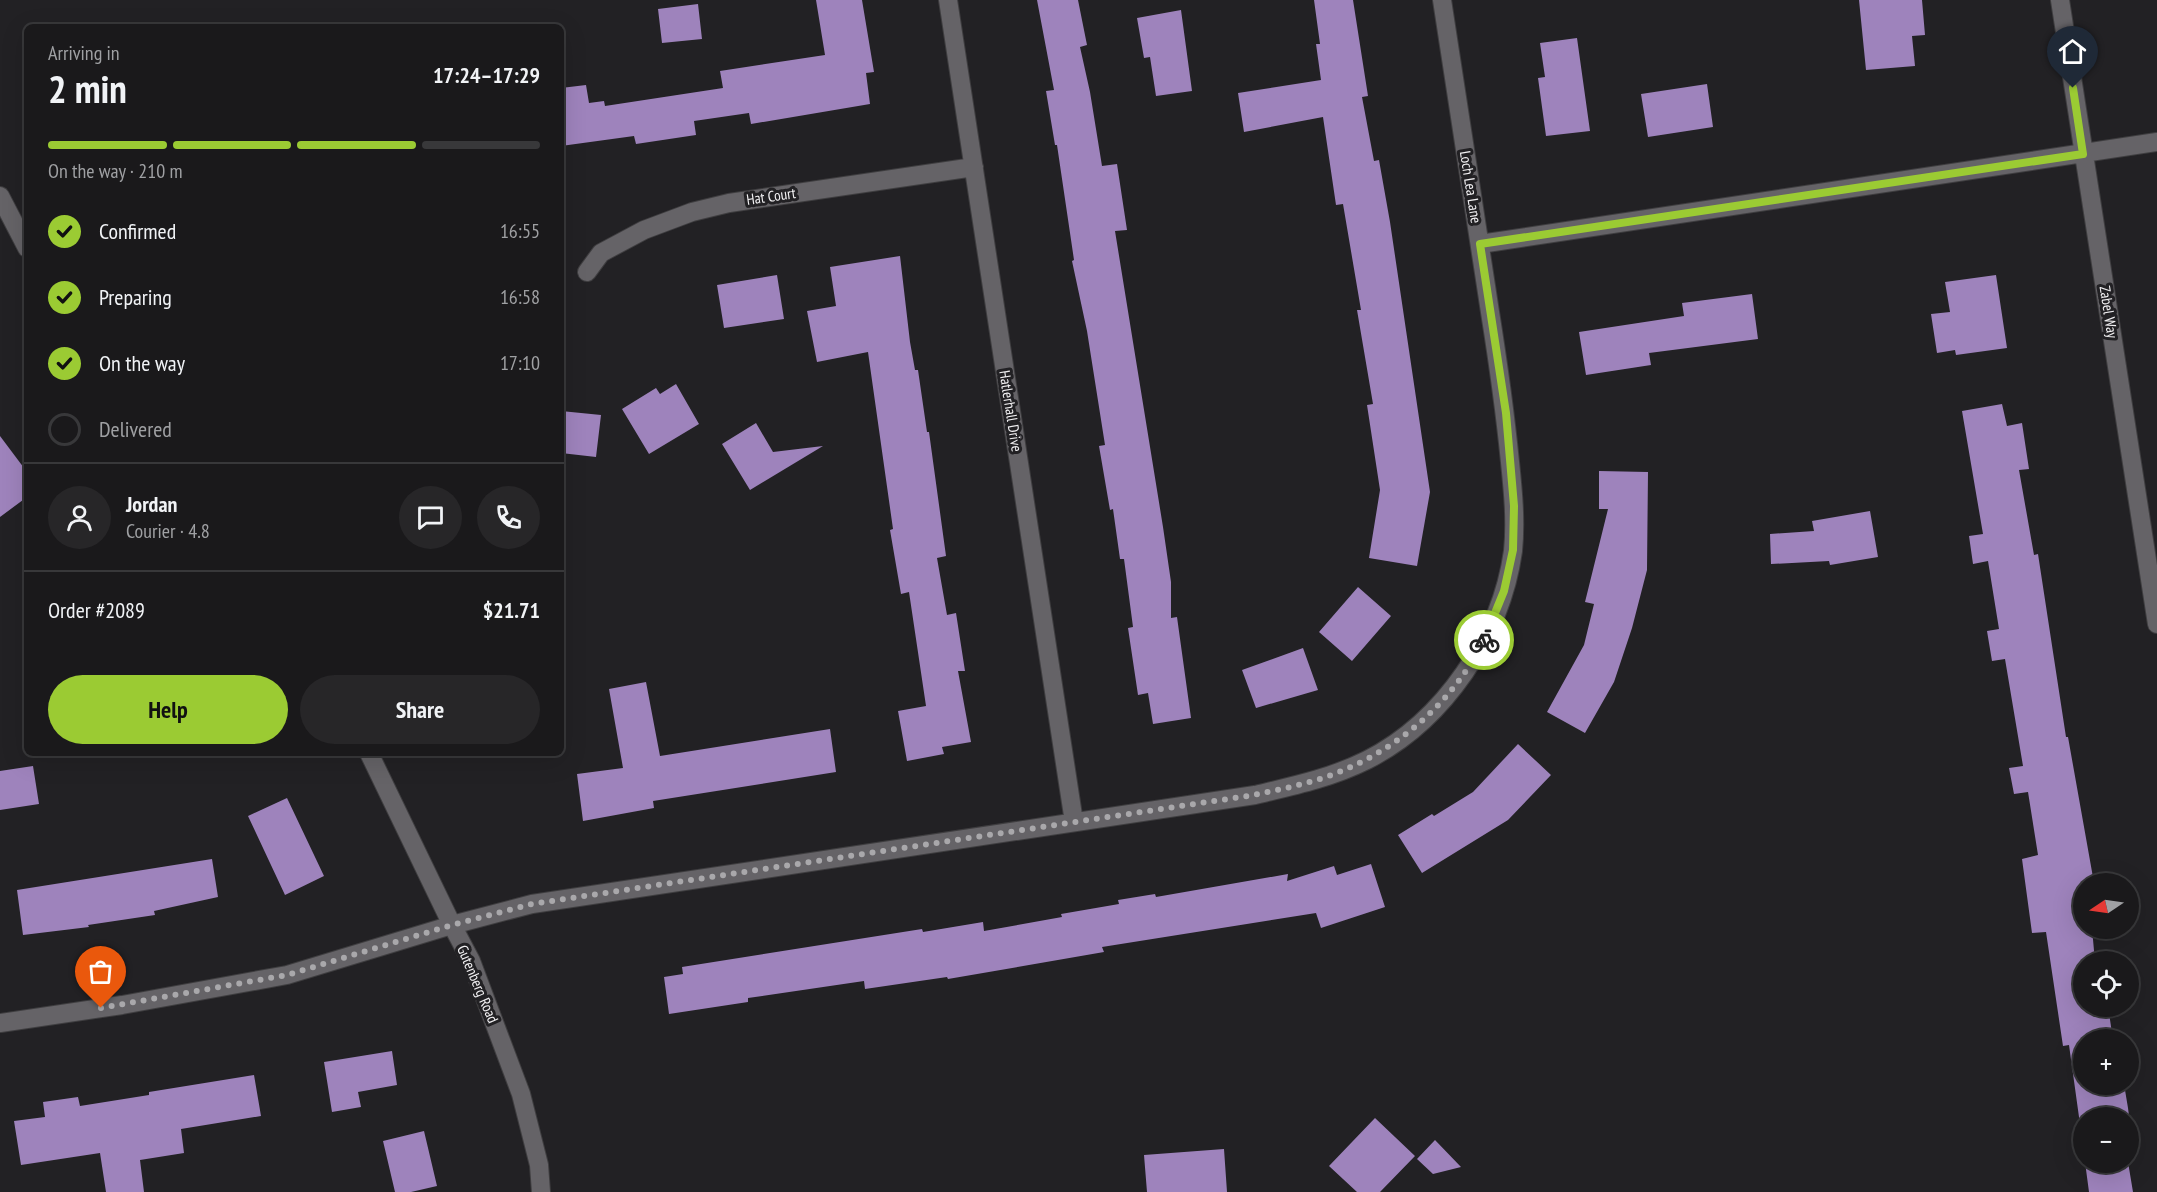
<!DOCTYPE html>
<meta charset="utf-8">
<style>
:root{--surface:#1a191b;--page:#272628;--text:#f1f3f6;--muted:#9fa0a3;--line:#38383a;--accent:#9bcb33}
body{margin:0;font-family:"PT Sans Narrow",sans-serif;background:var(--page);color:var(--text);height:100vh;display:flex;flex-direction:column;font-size:22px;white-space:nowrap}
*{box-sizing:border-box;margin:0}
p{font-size:20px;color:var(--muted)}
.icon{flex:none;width:33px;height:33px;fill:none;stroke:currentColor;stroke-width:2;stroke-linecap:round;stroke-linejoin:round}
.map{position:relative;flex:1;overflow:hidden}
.panel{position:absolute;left:24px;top:24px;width:540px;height:732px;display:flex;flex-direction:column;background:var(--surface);border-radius:9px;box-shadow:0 6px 24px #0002,0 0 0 2px var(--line)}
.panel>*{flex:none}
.needle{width:39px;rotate:257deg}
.controls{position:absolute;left:2073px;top:873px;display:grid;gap:12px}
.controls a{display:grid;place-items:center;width:66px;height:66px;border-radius:50%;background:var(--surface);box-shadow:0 6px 24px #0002,0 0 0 2px var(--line);font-size:30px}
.pin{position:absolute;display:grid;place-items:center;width:51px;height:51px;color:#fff;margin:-62px -26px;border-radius:50% 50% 50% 0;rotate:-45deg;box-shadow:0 0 6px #0007}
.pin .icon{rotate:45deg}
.courier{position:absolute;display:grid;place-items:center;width:60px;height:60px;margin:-30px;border:4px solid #9bcb33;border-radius:50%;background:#fff;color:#222;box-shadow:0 2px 8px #0007}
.headline em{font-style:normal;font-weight:600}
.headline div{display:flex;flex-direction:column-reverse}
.headline{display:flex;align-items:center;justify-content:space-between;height:102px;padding:0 24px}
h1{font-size:39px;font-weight:600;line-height:45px}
.bar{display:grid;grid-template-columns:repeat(4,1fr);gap:9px 6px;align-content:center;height:72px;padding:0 24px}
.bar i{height:8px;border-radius:4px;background:var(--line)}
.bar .on{background:var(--accent)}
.bar p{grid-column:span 4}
.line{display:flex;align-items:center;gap:15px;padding:0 24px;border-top:2px solid var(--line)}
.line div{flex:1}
.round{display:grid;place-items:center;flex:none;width:63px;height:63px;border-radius:32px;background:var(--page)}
ol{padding:0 24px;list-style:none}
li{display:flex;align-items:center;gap:18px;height:66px}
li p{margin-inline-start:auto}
li .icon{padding:6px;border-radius:50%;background:var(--accent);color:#111;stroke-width:4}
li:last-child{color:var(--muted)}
li i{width:33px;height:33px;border:3px solid var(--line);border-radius:50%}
.button{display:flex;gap:12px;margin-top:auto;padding:12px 24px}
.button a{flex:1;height:69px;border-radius:36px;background:var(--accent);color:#111;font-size:24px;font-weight:600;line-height:69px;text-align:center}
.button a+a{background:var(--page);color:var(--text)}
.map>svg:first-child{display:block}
.building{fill:#9e83bc}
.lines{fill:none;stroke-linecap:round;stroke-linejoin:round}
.minor-casing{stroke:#3f3e40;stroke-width:20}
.minor{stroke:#656367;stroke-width:18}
.done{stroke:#a9a8ab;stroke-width:6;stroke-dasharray:0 10.8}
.route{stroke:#9bcb33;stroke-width:8}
.labels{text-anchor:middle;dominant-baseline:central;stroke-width:6;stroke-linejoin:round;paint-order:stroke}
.street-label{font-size:15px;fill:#f2f1f3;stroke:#222124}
</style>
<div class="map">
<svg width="2157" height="1192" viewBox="0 0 2157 1192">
<rect width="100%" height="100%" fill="#222124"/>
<path class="building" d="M816 0H862L874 72 866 73 870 104 751 124 749 113 694 121 696 135 636 144 634 136 561 146V88L586 85 589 103 604 101 605 106 723 88 720 71 825 55Z
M1037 0H1078L1087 45 1080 47 1090 92 1102 166 1117 164 1127 230 1115 231 1163 527 1171 582V618L1177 617 1191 718 1153 724 1148 693 1138 695 1128 628 1133 627 1124 559H1120L1113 509 1110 510 1099 446 1105 445 1087 331 1072 261 1074 260 1057 145H1055L1046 91 1054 90Z
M1314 0H1353L1368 96 1362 97 1374 161 1379 160 1390 222 1430 492 1417 566 1369 558 1380 490 1367 405 1373 404 1357 310H1361L1343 204 1336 205 1323 117 1244 132 1238 93 1321 80 1316 44H1320Z
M1859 0H1922L1925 35 1912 36 1915 66 1866 70Z
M698 4 702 39 662 43 658 9Z
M1181 10 1192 91 1156 96 1150 57 1144 58 1137 18Z
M1577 38 1590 131 1546 136 1538 78 1545 77 1540 43Z
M1707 84 1713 127 1648 137 1641 94Z
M900 256 910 342 915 370H918L927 432H929L946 556 937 558 947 615 956 613 965 671H958L971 742 942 747 944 754 907 761 898 711 926 706 909 592 901 594 890 530 893 529 868 352 817 362 807 311 836 306 830 267Z
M777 275 784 319 724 328 717 285Z
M1996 275 2007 348 1956 355 1955 350 1937 353 1931 314 1950 312 1945 282Z
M1752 294 1758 339 1649 353 1651 365 1586 375 1579 332 1684 316 1682 303Z
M676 384 699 424 649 454 622 409 656 388 660 394Z
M2002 404 2007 426 2022 423 2029 469 2019 470 2034 555 2038 554 2066 737H2068L2094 883 2084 884V928H2092L2095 962H2084V1006H2108L2113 1040H2084V1084H2124L2128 1108 2134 1156 2128 1157V1118H2084V1153L2069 1045 2063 1046 2046 932 2032 933 2022 859 2038 855 2028 792 2014 794 2009 768 2023 766 2005 659 1992 661 1987 631 1999 629 1988 561 1973 564 1969 536 1983 534 1962 411Z
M561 411 601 415 596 457 561 453Z
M756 423 773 452 823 446 750 490 722 444Z
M0 436 27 472V497L0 517Z
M1599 471 1648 472 1647 570 1632 628 1614 682 1585 733 1547 712 1584 645 1594 604 1585 602 1608 509H1599Z
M1870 511 1878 557 1830 565 1829 561 1771 564 1770 534 1814 531 1812 521Z
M1358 587 1391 616 1352 661 1319 632Z
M1303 648 1318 690 1256 708 1242 670Z
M646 682 660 756 830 729 836 772 653 801 654 808 583 821 577 774 623 768 609 689Z
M1518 744 1551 775 1508 820 1422 873 1398 835 1432 814 1434 816 1473 792Z
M33 766 39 804 0 810V771Z
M287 798 324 876 285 895 248 816Z
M212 859 218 897 154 911 155 915 88 925 89 927 23 935 17 890Z
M1371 864 1385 907 1321 928 1316 913 1102 947 1104 952 948 979 947 977 865 989 864 981 748 998V1002L669 1014 664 977 683 974 682 967 922 929 923 932 983 922 984 931 1062 917 1061 914 1119 904 1118 900 1155 894 1156 897 1288 874 1287 881 1334 866 1337 875Z
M392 1051 397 1085 358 1092 361 1107 332 1112 324 1062Z
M254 1075 261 1116 181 1129 184 1153 140 1160 144 1192H106L100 1153 21 1165 14 1121 45 1117 43 1102 78 1097 80 1106 149 1095V1092Z
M1375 1118 1415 1156 1380 1192H1357L1329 1166Z
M424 1131 437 1186 411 1192H395L383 1141Z
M1435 1140 1461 1167 1433 1174 1417 1159Z
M1224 1149 1227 1192H1147L1144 1155Z
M2085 1162H2128L2133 1192H2089Z"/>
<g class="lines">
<defs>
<path id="minor" d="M948 0 1074 822
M2060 0 2157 624
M0 196 27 248
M1480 244 2157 142
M587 272 601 253 644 230 692 212 729 203 974 167
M369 753 452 925 471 961 521 1094 539 1165 541 1192
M0 1023 122 1005 287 975 452 925 532 904 1255 795C1293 786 1331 778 1367 760 1444 721 1501 636 1513 551 1516 521 1513 491 1510 462 1505 412 1498 362 1490 312 1474 208 1458 104 1442 0"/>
</defs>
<use href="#minor" class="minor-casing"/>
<use href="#minor" class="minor"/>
</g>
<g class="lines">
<path class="done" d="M101 1008 287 975 452 925 532 904 1254 795C1281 789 1308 784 1334 774 1398 750 1454 701 1484 640"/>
<path class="route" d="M1484 640 1504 591 1513 550 1514 506 1506 413 1480 244 2083 154 2073 88"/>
</g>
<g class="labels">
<g class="street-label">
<text transform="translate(1471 187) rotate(81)">Loch Lea Lane</text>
<text transform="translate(771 196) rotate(-8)">Hat Court</text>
<text transform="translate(2109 312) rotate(81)">Zabel Way</text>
<text transform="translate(1011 411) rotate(81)">Hatlerhall Drive</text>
<text transform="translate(478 984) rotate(67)">Gutenberg Road</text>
</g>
</g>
</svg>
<div class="controls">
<a><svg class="needle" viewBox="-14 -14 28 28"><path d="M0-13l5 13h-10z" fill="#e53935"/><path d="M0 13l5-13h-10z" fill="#9fa0a3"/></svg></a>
<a><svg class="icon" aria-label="locate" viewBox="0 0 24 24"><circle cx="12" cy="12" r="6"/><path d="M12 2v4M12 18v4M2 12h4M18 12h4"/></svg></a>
<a>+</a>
<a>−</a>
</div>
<div class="pin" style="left:101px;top:1008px;background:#ea580c"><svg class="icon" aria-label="bag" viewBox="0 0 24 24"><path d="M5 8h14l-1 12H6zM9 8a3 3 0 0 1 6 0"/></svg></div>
<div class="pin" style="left:2073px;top:88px;background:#1f2937"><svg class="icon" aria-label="home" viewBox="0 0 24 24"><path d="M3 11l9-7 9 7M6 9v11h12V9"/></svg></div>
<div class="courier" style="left:1484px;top:640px"><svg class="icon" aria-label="bike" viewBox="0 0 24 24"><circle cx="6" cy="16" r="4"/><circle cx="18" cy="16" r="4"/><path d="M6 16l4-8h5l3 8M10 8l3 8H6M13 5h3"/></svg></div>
<section class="panel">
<div class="headline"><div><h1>2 min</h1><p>Arriving in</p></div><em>17:24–17:29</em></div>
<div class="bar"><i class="on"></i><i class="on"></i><i class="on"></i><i></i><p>On the way · 210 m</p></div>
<ol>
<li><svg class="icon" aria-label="check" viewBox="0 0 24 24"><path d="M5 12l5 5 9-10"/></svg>Confirmed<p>16:55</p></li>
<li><svg class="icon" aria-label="check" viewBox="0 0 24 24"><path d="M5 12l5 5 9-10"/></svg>Preparing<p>16:58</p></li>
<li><svg class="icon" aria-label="check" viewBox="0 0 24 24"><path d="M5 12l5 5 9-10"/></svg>On the way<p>17:10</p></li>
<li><i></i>Delivered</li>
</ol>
<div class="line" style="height:108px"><a class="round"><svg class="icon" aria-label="person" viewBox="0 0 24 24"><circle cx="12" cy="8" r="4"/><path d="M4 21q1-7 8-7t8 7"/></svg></a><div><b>Jordan</b><p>Courier · 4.8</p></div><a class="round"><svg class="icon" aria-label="chat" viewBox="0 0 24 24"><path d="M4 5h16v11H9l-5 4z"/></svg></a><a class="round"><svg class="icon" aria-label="phone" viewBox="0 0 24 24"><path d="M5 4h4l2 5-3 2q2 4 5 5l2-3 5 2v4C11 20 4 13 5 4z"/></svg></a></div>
<div class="line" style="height:78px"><div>Order #2089</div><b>$21.71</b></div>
<div class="button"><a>Help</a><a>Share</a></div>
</section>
</div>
